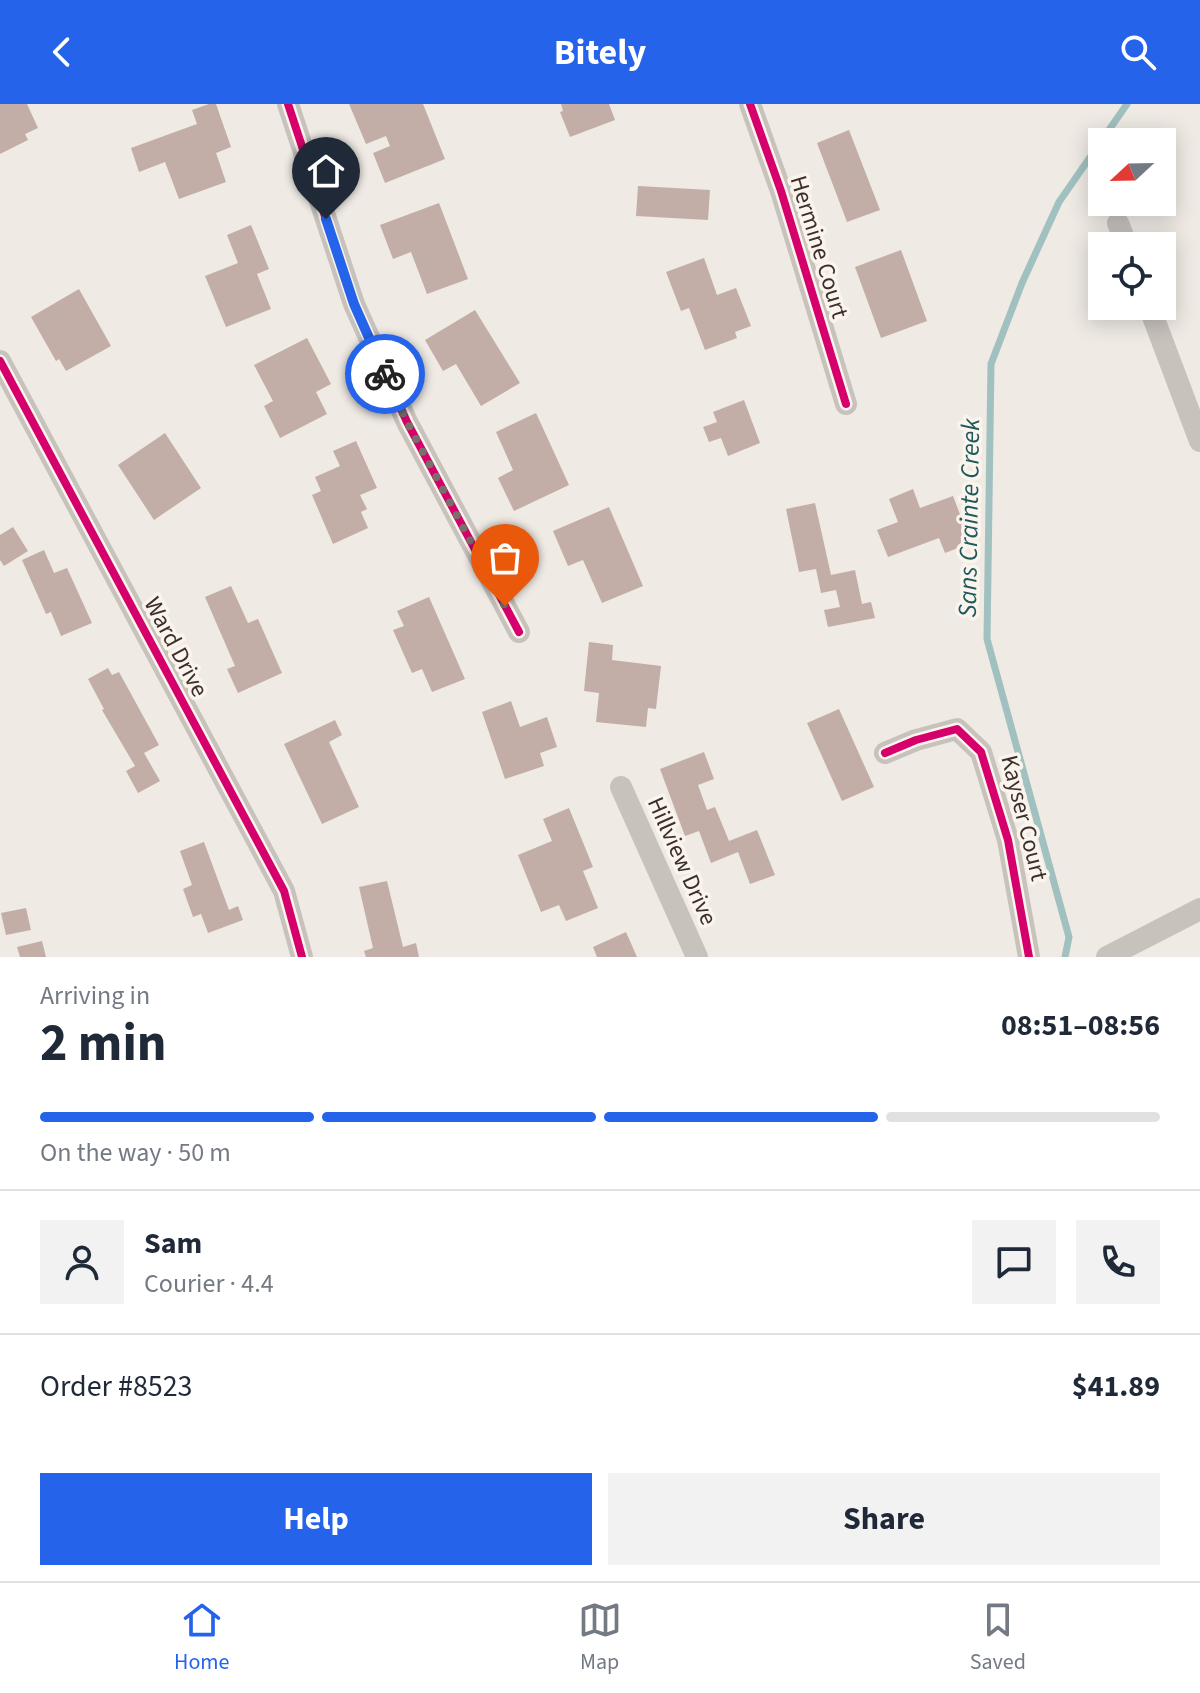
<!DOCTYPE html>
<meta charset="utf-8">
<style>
:root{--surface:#fff;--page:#f2f2f3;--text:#1f2937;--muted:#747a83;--line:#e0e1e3;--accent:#2563eb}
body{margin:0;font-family:"Source Sans 3",sans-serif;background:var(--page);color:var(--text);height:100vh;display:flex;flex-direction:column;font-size:30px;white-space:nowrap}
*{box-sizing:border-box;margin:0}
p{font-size:26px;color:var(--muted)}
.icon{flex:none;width:44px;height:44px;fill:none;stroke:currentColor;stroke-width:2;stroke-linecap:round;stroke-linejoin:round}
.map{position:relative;height:853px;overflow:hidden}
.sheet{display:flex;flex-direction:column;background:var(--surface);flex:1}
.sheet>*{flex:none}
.needle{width:52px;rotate:248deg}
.tools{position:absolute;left:1088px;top:24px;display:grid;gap:16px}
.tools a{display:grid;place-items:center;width:88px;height:88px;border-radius:0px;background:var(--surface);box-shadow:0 4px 20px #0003;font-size:40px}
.pin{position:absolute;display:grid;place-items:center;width:68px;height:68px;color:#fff;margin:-82px -34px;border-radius:50% 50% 50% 0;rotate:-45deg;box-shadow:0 0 8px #0007}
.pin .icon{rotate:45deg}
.courier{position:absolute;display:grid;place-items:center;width:80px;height:80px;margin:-40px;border:6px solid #2563eb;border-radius:50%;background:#fff;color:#222;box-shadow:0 2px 10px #0007}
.summary em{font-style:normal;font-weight:700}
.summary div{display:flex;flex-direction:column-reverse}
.summary{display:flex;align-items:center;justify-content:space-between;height:136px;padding:0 40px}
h1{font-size:52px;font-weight:700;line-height:60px}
.bar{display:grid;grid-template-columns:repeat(4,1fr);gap:12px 8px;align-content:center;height:96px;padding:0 40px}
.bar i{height:10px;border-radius:6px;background:var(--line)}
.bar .selected{background:var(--accent)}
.bar p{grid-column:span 4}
.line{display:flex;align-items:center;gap:20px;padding:0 40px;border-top:2px solid var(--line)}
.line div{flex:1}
.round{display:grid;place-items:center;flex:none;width:84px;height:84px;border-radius:0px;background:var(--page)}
.button{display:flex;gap:16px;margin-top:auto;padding:16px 40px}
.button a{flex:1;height:92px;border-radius:0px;background:var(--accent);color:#fff;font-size:32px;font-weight:700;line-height:92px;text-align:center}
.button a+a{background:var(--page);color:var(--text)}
header{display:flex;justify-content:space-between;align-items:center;height:104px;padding:0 40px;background:var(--accent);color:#fff;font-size:36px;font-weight:700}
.tabs{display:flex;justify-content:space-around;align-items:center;height:112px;border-top:2px solid var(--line);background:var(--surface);font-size:22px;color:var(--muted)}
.tabs a{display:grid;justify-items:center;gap:4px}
.tabs .selected{color:var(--accent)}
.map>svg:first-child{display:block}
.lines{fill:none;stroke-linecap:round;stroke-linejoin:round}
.stream{stroke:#a0c1c0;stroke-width:7}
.building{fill:#c2aea6}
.street{stroke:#c8c2bd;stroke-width:22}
.cycleway-casing{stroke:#faf4ed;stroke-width:13}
.cycleway{stroke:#d6006c;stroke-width:8}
.done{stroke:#79706b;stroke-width:8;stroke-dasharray:0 14.4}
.route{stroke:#2563eb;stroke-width:10}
.labels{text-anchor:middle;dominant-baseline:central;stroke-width:7;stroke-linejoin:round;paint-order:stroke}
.street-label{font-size:24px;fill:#3a2f2a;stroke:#faf4ed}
.water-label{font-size:26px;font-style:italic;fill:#1f595c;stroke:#faf4ed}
</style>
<header><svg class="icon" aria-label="back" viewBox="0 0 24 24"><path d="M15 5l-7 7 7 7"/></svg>Bitely<svg class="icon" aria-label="search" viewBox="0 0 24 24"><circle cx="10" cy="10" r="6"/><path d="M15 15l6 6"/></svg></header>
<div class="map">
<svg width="1200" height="853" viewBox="0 0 1200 853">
<rect width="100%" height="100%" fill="#efeae4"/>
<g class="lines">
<path class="stream" d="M1065 853 1069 833 987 535 991 260 1022 179 1059 98 1127 0"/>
</g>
<path class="building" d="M0 0H27L38 24 25 30 28 36 0 50Z
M209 0H216L231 43 216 49 226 78 179 95 165 58 139 68 131 44 197 20 192 6Z
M349 0H423L445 55 385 79 373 49 390 42 386 32 366 40Z
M561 0H609L615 16 570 33 560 8 563 7Z
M849 26 880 106 847 118 817 39Z
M638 82 710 86 708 116 636 112Z
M439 99 468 175 427 190 411 148 393 155 380 121Z
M251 121 269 165 257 170 271 205 226 223 205 172 238 159 227 131Z
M901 146 927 217 881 234 855 163Z
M704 154 717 191 736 184 751 222 735 228 737 234 705 246 689 204 681 207 666 168Z
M79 185 111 242 66 267 59 255 56 257 31 213Z
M475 206 520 279 481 302 456 260 443 267 425 236Z
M307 234 331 280 316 288 327 310 280 334 264 302 273 297 254 261Z
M744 296 760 339 728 352 721 334 709 338 703 323 717 318 713 308Z
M536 309 569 381 514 407 498 374 513 366 496 328Z
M165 329 201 384 154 416 118 361Z
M356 337 377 384 360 391 367 405 361 408 368 424 333 440 312 391 321 387 315 373 340 362 333 347Z
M913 385 920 404 953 392 971 439 945 449 939 434 888 453 877 426 898 418 889 395Z
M815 399 831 471 855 466 862 500 871 498 875 514 828 523 824 506 840 503 836 486 821 489 816 465 799 468 786 405Z
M609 403 643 482 602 499 583 456 568 462 553 427Z
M13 423 28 447 4 462 0 456V431Z
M44 446 54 469 67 464 92 519 61 532 51 508 46 510 22 456Z
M231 482 248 519 258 515 282 569 238 589 227 565 235 562 205 493Z
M429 493 465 575 432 588 422 565 412 569 393 526 404 522 397 507Z
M589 538 613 541 612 556 661 562 656 605 648 604 646 623 596 618 599 589 584 587Z
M108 564 112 571 119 568 159 641 144 649 160 677 138 689 126 667 135 662 102 606 104 605 88 575Z
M511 597 520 623 547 613 557 643 540 649 544 662 505 675 482 608Z
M839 605 874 683 842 697 807 619Z
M335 616 342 631 329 638 359 703 322 720 284 640Z
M704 648 714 675 698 681 707 706 715 703 729 737 757 726 775 771 750 780 738 748 711 759 699 727 685 732 660 665Z
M569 704 593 763 583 767 598 804 566 817 559 801 541 808 518 751 552 737 543 715Z
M204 738 229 806 238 802 243 816 208 829 201 810 193 813 183 785 192 781 180 747Z
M387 777 403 843 416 839 419 853H366L364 847 373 844 359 783Z
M26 804 31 826 6 831 1 809Z
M626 828 637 853H597L593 843Z
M42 837 46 853H20L17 843Z"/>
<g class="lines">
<path class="street" d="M288 0 354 200 407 318 519 528
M750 0 781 87 846 300
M1118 119 1127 142
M1149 202 1200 337
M0 257 284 787 302 853
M885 649 916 636 957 625 981 648 1008 736 1029 853
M621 683 697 853
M1107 853 1200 805"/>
<defs>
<path id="cycleway" d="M288 0 354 200 407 318 519 528
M750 0 781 87 846 300
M0 257 284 787 302 853
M885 649 916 636 957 625 981 648 1008 736 1029 853"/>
</defs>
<use href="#cycleway" class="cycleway-casing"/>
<use href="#cycleway" class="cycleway"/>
</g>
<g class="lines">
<path class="done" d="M385 270 407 318 505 502"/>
<path class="route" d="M326 115 354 200 385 270"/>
</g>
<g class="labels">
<g class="street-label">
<text transform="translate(819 143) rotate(73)">Hermine Court</text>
<text transform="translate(176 543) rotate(62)">Ward Drive</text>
<text transform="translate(1024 714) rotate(76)">Kayser Court</text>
<text transform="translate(682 757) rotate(66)">Hillview Drive</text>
</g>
<g class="water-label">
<text transform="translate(969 414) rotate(-89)">Sans Crainte Creek</text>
</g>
</g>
</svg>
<div class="tools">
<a><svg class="needle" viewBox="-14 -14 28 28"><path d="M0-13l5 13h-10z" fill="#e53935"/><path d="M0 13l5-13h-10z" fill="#747a83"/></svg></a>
<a><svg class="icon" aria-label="locate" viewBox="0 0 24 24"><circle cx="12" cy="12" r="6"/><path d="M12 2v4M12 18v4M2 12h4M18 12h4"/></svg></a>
</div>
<div class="pin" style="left:505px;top:502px;background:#ea580c"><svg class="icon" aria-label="bag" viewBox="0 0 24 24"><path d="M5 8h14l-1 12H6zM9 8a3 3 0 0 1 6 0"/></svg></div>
<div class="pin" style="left:326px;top:115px;background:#1f2937"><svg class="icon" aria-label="home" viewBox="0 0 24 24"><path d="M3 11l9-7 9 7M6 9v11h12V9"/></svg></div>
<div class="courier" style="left:385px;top:270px"><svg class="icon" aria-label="bike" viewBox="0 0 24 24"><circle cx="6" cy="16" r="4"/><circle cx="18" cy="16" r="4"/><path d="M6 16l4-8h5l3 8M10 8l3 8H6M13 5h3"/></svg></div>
</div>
<section class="sheet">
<div class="summary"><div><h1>2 min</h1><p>Arriving in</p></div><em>08:51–08:56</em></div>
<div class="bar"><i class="selected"></i><i class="selected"></i><i class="selected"></i><i></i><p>On the way · 50 m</p></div>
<div class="line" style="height:144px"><a class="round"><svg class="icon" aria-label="person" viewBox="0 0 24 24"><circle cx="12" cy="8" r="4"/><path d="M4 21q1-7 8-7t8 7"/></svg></a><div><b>Sam</b><p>Courier · 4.4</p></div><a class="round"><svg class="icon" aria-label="chat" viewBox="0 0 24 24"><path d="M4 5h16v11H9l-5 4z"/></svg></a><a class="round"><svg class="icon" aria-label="phone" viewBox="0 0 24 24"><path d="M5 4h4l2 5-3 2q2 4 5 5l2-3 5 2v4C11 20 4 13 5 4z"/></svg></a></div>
<div class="line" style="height:104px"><div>Order #8523</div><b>$41.89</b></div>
<div class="button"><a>Help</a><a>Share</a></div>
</section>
<nav class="tabs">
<a class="selected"><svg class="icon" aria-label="home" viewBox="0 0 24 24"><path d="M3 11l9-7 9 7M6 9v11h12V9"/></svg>Home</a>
<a><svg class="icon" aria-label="map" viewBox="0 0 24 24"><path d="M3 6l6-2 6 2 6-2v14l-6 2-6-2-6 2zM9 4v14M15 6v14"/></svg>Map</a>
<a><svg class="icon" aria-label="saved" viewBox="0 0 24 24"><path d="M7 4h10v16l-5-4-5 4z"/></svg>Saved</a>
</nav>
